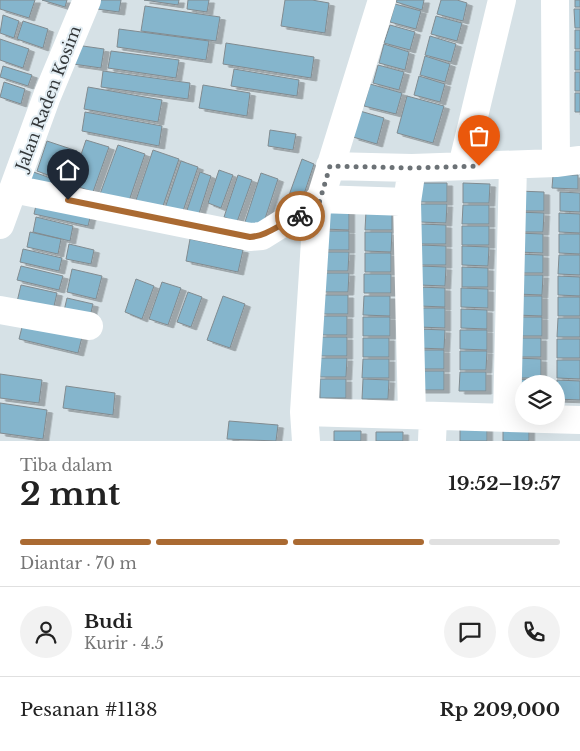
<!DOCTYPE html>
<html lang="id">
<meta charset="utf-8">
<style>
:root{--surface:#fff;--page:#f2f2f2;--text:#222;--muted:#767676;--line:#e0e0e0;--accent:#aa6a32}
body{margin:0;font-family:"Libre Baskerville",serif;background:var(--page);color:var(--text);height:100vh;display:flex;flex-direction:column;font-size:19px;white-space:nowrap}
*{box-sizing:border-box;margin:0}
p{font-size:16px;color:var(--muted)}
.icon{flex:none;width:28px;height:28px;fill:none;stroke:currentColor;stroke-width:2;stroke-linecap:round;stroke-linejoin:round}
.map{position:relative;height:441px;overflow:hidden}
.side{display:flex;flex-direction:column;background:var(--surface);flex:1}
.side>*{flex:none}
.buttons{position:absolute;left:515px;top:375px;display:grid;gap:10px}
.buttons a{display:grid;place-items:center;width:50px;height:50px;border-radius:50%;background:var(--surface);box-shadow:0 5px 20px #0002;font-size:25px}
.pin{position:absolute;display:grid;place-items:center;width:42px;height:42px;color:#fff;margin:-51px -21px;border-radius:50% 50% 50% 0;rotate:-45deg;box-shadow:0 0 5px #0007}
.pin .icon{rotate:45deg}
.courier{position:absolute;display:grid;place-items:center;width:50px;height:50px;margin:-25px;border:4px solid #aa6a32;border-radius:50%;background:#fff;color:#222;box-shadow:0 1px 6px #0007}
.summary em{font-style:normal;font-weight:800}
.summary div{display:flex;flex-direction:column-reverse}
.summary{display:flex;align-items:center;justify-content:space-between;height:85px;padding:0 20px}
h1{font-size:32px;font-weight:800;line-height:38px}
.bar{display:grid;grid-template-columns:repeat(4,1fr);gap:8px 5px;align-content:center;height:60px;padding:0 20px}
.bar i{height:6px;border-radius:4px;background:var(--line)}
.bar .on{background:var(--accent)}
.bar p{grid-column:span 4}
.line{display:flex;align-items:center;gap:12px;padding:0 20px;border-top:1px solid var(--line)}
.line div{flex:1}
.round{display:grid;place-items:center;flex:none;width:52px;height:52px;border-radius:26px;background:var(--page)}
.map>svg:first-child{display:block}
.building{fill:#85b5cc;stroke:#818b90;filter:url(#shadow)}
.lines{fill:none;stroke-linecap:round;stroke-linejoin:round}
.minor{stroke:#fff;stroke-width:28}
.done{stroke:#6c7276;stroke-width:5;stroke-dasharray:0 9}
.route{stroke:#aa6a32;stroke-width:6}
.labels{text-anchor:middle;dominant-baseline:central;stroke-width:4;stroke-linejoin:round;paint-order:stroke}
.street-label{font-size:16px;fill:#333739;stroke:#e3eef4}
</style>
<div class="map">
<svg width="580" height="441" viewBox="0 0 580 441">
<defs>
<filter id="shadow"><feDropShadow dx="5.5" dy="3" stdDeviation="0" flood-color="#0004"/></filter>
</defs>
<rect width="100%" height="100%" fill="#d6e1e6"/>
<path class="building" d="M0 0H35L29 18 0 9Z
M42 0H67L65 7Z
M99 0H121L119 12 97 9Z
M144 0H179L178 5Z
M188 0H209L207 12 187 9Z
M285 0H312L329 3 325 33 281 26Z
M397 0H424L422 10 396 2Z
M441 0H457L467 3 463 21 437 14Z
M575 0H580V7H575Z
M395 4 421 11 416 29 390 22Z
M145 6 220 17 216 41 141 31Z
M574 9H580V28H575Z
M3 15 19 21 14 38 0 33Z
M436 16 462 23 457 41 431 34Z
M23 21 48 29 43 48 17 39Z
M390 25 415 32 410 50 384 43Z
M119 29 209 41 206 60 117 47Z
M575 30H580V49H575Z
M430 36 456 44 451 62 425 55Z
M0 39 29 49 23 68 0 60Z
M226 43 314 57 311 78 223 64Z
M384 44 409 52 405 70 379 63Z
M76 45 104 49 101 68 73 64Z
M111 51 179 60 176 78 108 68Z
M575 51H580V70H575Z
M425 56 450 64 445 82 420 75Z
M378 65 404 72 399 90 373 83Z
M3 66 32 75 28 86 0 77Z
M234 69 299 80 297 96 231 86Z
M103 71 190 83 188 99 101 87Z
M575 72H580V91H575Z
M419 76 445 84 440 102 414 95Z
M4 82 25 89 21 104 0 97Z
M370 84 402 93 396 114 364 106Z
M203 85 250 93 247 116 199 108Z
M88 87 162 100 158 122 84 109Z
M575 93H580V112H575Z
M407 96 444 106 433 143 397 133Z
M360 111 384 118 377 144 353 137Z
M85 112 162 126 159 146 82 131Z
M270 130 296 134 293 150 268 146Z
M86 140 109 147 93 192 71 184Z
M47 141 77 151 67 182 37 171Z
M118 145 145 154 128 204 100 194Z
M153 150 179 159 162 209 136 200Z
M302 159 314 164 301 203 288 198Z
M181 161 198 167 181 217 164 211Z
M28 170 56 180 50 195 23 186Z
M219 170 233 175 221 208 208 203Z
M200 172 211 176 197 220 185 216Z
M261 173 278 179 261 231 244 225Z
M238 175 252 180 237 222 224 217Z
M553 175H578V189L552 188Z
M420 183H447V202H420Z
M463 183 490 184 489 203H463Z
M518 191 544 192V211H517Z
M560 192 580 193V212L560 211Z
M37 201 91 214 88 226 34 214Z
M420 204H447L446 223 420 222Z
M463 205H489V224H462Z
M323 210H349V230L323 229Z
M366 211H392V230H365Z
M517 212 544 213 543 232H517Z
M559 213 580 214V233L559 232Z
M36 217 73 226 70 241 33 232Z
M420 224 446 225V244H419Z
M462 226H489V245H462Z
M323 231H349V250H322Z
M30 232 61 239 58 254 27 247Z
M365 232H392L391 252 365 251Z
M517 233 543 234V253L517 252Z
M559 234H580V254L559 253Z
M190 239 243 250 238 272 186 261Z
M69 244 94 250 91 264 66 259Z
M420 245 446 246V265H419Z
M462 246 489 247 488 266 462 265Z
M23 249 62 258 59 271 20 262Z
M322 252H349L348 271H322Z
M365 253H391V272H365Z
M516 254 543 255V273H516Z
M559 255H580V275L558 274Z
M21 266 63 276 59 290 17 280Z
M419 266 446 267 445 286 419 285Z
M462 267 488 268V287H462Z
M72 269 102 276 96 299 67 292Z
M322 273H349L348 292H321Z
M364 274H391V293H364Z
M516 275H543L542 295 516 294Z
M558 276 580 277V296L558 295Z
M136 279 154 286 142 319 125 312Z
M162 282 181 288 168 325 149 319Z
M21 285 57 293 52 315 16 306Z
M419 287 445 288V307L419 306Z
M461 288 488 289V308L461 307Z
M188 292 202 297 191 327 177 322Z
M321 295H348V314H321Z
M223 296 245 304 230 348 207 340Z
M364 296H390V316L363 315Z
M515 296H542V316L515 315Z
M558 297H580V316H558Z
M67 298 93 304 89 321 63 315Z
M419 308H445V328L418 327Z
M461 309 487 310V329L461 328Z
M321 316H347V335H321Z
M363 317H390V336H363Z
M515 317H542V336H515Z
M558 318H580V337H557Z
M24 319 83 333 78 353 19 339Z
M418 329 445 330 444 349 418 348Z
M460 330H487V350L460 349Z
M321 337H347V356H320Z
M363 338H389V357H363Z
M515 338H541V357H514Z
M557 339H580V358H557Z
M418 350H444V369H418Z
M460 351H487L486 370H460Z
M320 358H347L346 377H320Z
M514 358 541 359V378H514Z
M363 359H389V378H362Z
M557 360H580V379L557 378Z
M417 371H444V390H417Z
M460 372H486V391H459Z
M0 374 42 380 39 403 0 398Z
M320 379H346V398H320Z
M363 379 389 380 388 399H362Z
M514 379 540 380V384H524V399H514Z
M557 380 580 381V400L556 399Z
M66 386 115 393 113 415 63 408Z
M0 403 47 410 43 439 0 433Z
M229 421 278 425 276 441 227 439Z
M460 427H487V441H460Z
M503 428H529V441H503Z
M334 431H361V441H334Z
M376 432H403V441H376Z"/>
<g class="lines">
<path class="minor" d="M555 0 556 163
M330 166 412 168 556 163 580 160
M462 166 502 0
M412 168 407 202 412 415
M13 189 250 237 262 236 286 221 317 210
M319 199 407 202
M0 225 47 96 87 0
M0 310 89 326
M304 412 580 420
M507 417 513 165
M306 441 304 412 317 210 382 0
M432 441 433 417"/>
</g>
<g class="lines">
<path class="done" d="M300 216 317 210 330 166 412 168 479 166"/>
<path class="route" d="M68 200 250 237C268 236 282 222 300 216"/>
</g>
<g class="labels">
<g class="street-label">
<text transform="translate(48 98) rotate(-69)">Jalan Raden Kosim</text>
</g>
</g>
</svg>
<div class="buttons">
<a><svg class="icon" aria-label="layers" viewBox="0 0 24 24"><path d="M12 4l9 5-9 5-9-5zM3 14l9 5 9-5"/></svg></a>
</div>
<div class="pin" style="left:479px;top:166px;background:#ea580c"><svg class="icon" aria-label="bag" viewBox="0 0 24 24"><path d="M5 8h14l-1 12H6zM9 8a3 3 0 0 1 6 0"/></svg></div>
<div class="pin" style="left:68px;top:200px;background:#1f2937"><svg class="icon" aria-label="home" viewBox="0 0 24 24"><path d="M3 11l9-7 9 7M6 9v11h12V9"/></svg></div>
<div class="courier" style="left:300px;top:216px"><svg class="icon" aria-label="bike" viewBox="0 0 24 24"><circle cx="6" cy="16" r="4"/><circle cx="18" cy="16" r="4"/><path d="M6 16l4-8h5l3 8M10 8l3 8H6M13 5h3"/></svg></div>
</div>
<section class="side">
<div class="summary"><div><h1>2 mnt</h1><p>Tiba dalam</p></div><em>19:52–19:57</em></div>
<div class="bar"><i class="on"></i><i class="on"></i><i class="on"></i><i></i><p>Diantar · 70 m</p></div>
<div class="line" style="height:90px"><a class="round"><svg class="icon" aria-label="person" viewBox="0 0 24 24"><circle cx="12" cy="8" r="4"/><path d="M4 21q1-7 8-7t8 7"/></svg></a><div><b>Budi</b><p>Kurir · 4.5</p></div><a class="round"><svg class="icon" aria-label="chat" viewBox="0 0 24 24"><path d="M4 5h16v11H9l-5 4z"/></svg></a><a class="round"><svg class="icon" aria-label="phone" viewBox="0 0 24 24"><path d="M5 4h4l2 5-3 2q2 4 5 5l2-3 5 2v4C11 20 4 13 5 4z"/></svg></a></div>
<div class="line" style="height:65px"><div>Pesanan #1138</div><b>Rp 209,000</b></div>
</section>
